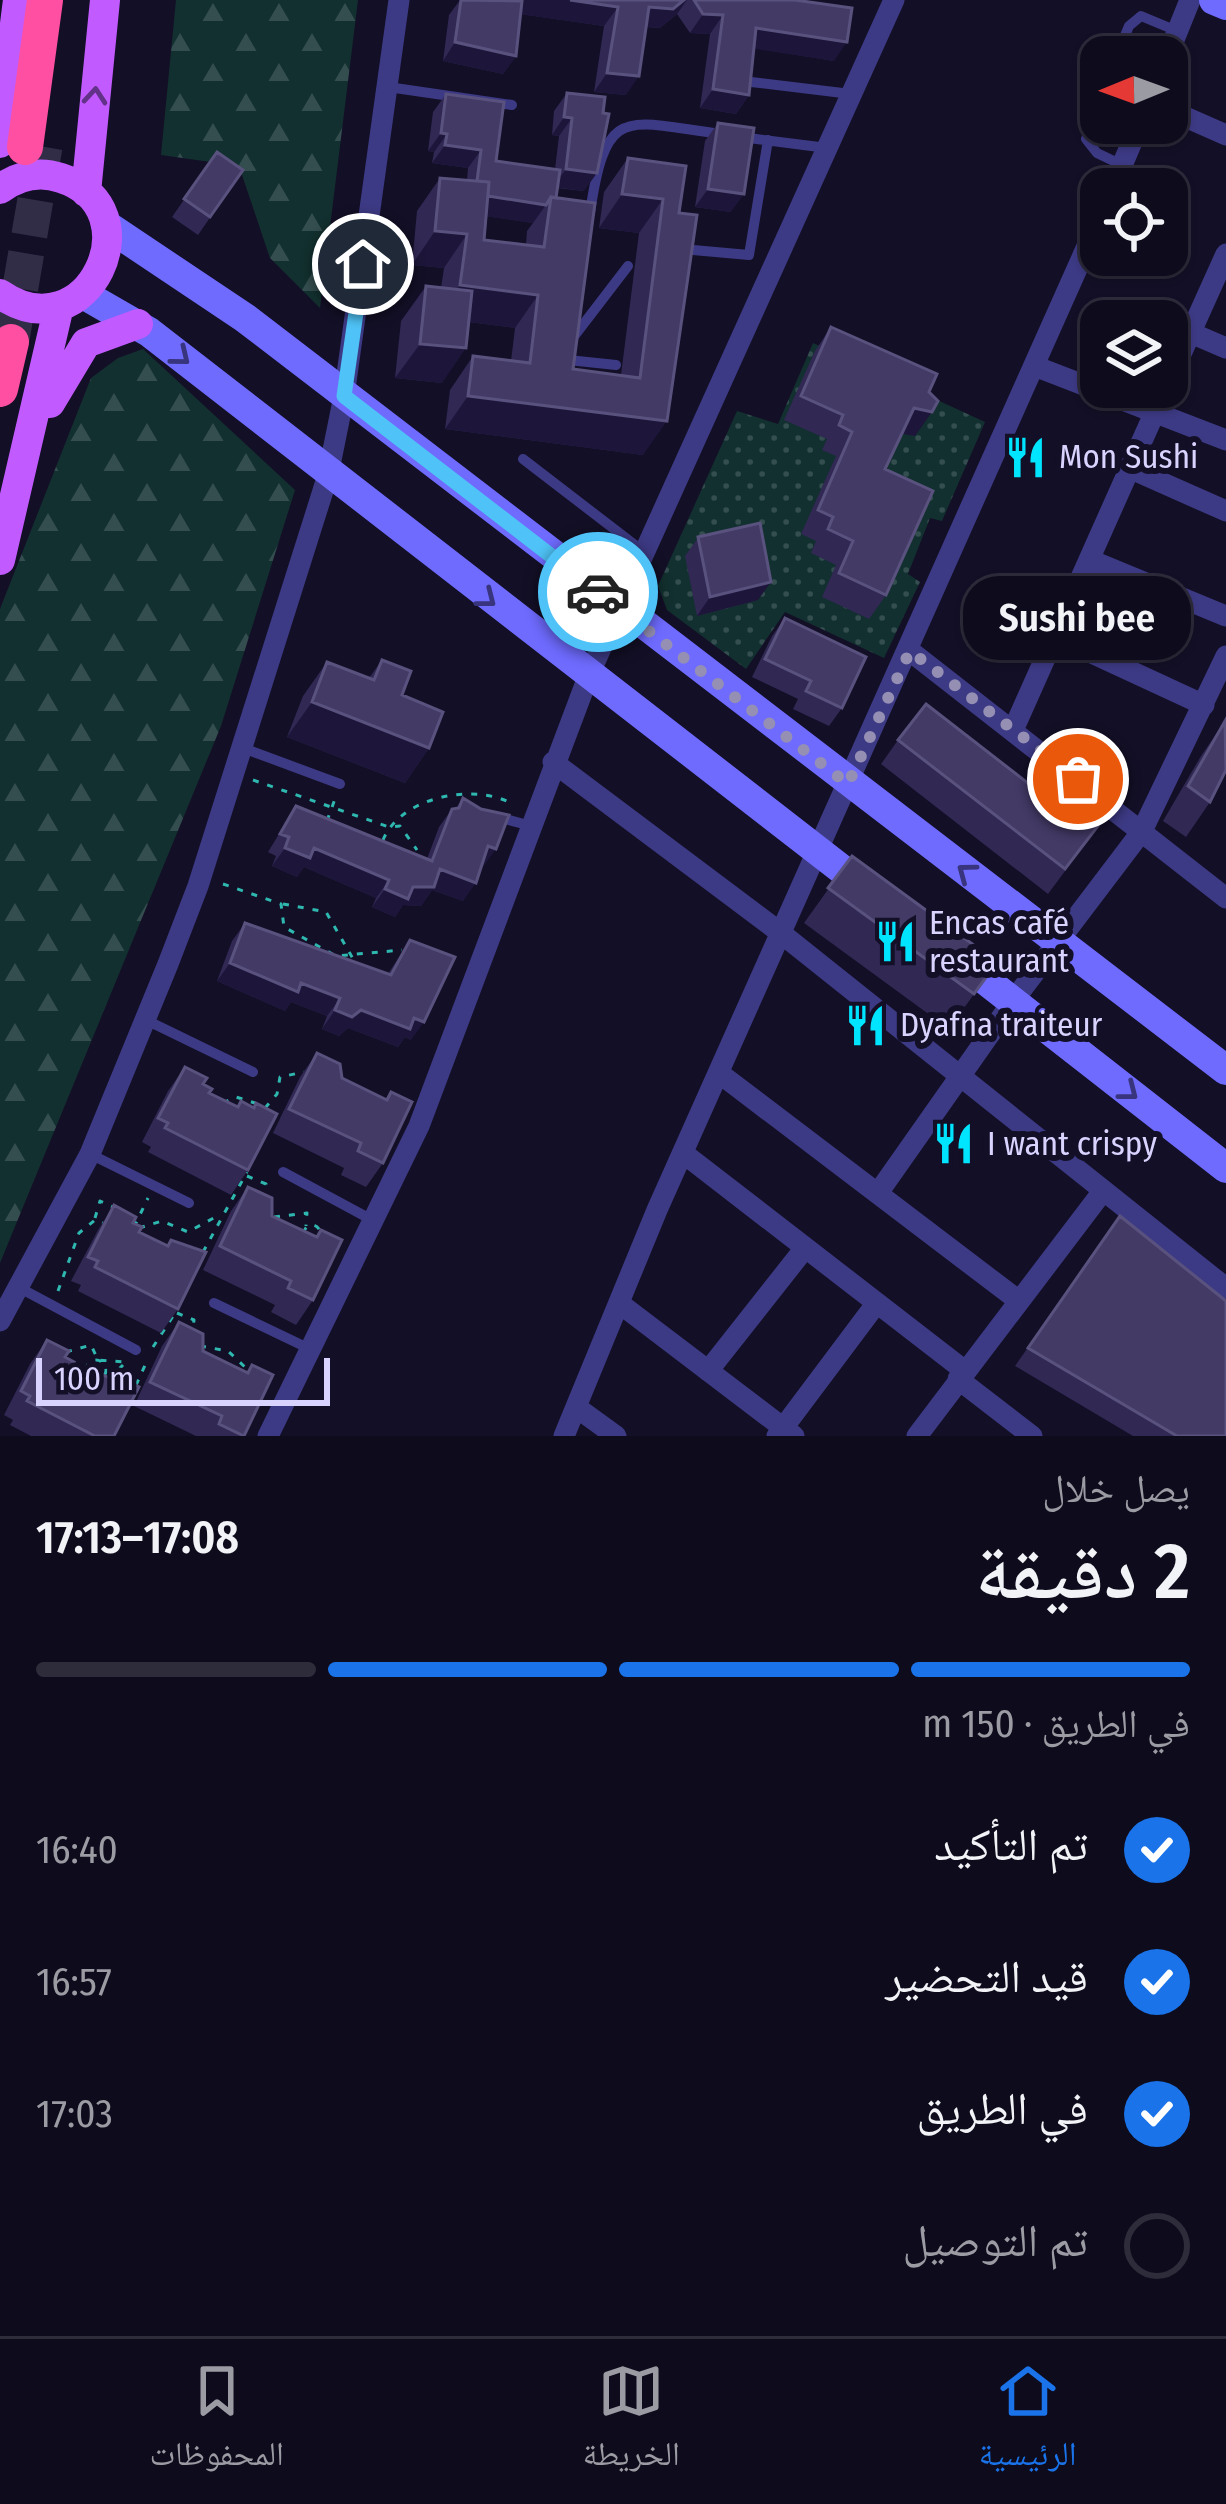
<!DOCTYPE html>
<html lang="ar">
<meta charset="utf-8">
<style>
:root{--surface:#0e0b1c;--page:#171425;--text:#f1f3f6;--muted:#9b9ba3;--line:#2e2b3b;--accent:#1a73e8}
body{margin:0;font-family:"Fira Sans Condensed","Noto Naskh Arabic",sans-serif;background:var(--page);color:var(--text);direction:rtl;height:100vh;display:flex;flex-direction:column;font-size:45px;white-space:nowrap}
*{box-sizing:border-box;margin:0}
p{font-size:39px;color:var(--muted)}
.icon{flex:none;width:66px;height:66px;fill:none;stroke:currentColor;stroke-width:2;stroke-linecap:round;stroke-linejoin:round}
.map{position:relative;height:1436px;overflow:hidden;direction:ltr}
.panel{display:flex;flex-direction:column;background:var(--surface);flex:1}
.panel>*{flex:none}
.needle{width:78px;rotate:269deg}
.tools{position:absolute;left:1080px;top:36px;display:grid;gap:24px}
.tools a{display:grid;place-items:center;width:108px;height:108px;border-radius:24px;background:var(--surface);box-shadow:0 3px 9px #0004,0 0 0 3px var(--line);font-size:60px}
.scale{position:absolute;left:36px;bottom:30px;width:294px;box-sizing:border-box;padding-left:12px;border:6px solid #d9d4ff;border-top:0;font-size:33px;line-height:42px;white-space:nowrap;color:#d9d4ff;-webkit-text-stroke:9px #130f26;paint-order:stroke}
.pin{position:absolute;display:grid;place-items:center;width:102px;height:102px;color:#fff;margin:-51px;border:6px solid #fff;border-radius:50%;box-shadow:0 3px 12px #0007}
.courier{position:absolute;display:grid;place-items:center;width:120px;height:120px;margin:-60px;border:9px solid #4fc3f7;border-radius:50%;background:#fff;color:#222;box-shadow:0 3px 15px #0007}
.bubble{position:absolute;height:84px;border-radius:36px;background:var(--surface);box-shadow:0 3px 9px #0004,0 0 0 3px var(--line);font-size:39px;font-weight:600;line-height:84px;text-align:center;direction:rtl}
.head em{font-style:normal;font-weight:600}
.head div{display:flex;flex-direction:column-reverse}
.head{display:flex;align-items:center;justify-content:space-between;height:204px;padding:0 36px}
h1{font-size:78px;font-weight:600;line-height:90px}
.bar{display:grid;grid-template-columns:repeat(4,1fr);gap:18px 12px;align-content:center;height:144px;padding:0 36px}
.bar i{height:15px;border-radius:9px;background:var(--line)}
.bar .active{background:var(--accent)}
.bar p{grid-column:span 4}
ol{padding:0 36px;list-style:none}
li{display:flex;align-items:center;gap:36px;height:132px}
li p{margin-inline-start:auto}
li .icon{padding:12px;border-radius:50%;background:var(--accent);color:#fff;stroke-width:4}
li:last-child{color:var(--muted)}
li i{width:66px;height:66px;border:6px solid var(--line);border-radius:50%}
.tabs{display:flex;justify-content:space-around;align-items:center;height:168px;border-top:3px solid var(--line);background:var(--surface);font-size:33px;color:var(--muted)}
.tabs a{display:grid;justify-items:center;gap:6px}
.tabs .active{color:var(--accent)}
.map>svg:first-child{display:block}
.grass{fill:url(#grass-dots)}
.forest{fill:url(#forest-firs)}
.lines{fill:none;stroke-linecap:round;stroke-linejoin:round}
.highway-tunnel{stroke:#312d47;stroke-width:36;stroke-dasharray:36 18;stroke-linecap:butt}
.path{stroke:#2fb8b0;stroke-width:3;stroke-dasharray:6 9;stroke-linecap:butt}
.lane{stroke:#3d3a85;stroke-width:10}
.street{stroke:#3d3a85;stroke-width:21}
.secondary{stroke:#6f6bff;stroke-width:30}
.primary{stroke:#c25bff;stroke-width:30}
.highway{stroke:#ff4fa3;stroke-width:36}
.wall{fill:#312854;fill-rule:evenodd}
.shaded-wall{fill:#1d163a}
.building{fill:#433a66;stroke:#5a527e;stroke-width:3}
.oneway{stroke:#623188}
.oneway2{stroke:#38347d}
.done{stroke:#948fb3;stroke-width:12;stroke-dasharray:0 21.6}
.route{stroke:#4fc3f7;stroke-width:15}
.labels{text-anchor:middle;dominant-baseline:central;stroke-width:12;stroke-linejoin:round;paint-order:stroke}
.poi-label{font-size:33px;fill:#d9d4ff;stroke:#130f26;text-anchor:start}
</style>
<div class="map">
<svg width="1226" height="1436" viewBox="0 0 1226 1436">
<defs>
<pattern id="grass-dots" width="8" height="8" patternUnits="userSpaceOnUse" patternTransform="scale(3)"><rect width="8" height="8" fill="#12302f"/><path d="M2 2h.1M6 6h.1" fill="none" stroke="#344d4e" stroke-width="1.8" stroke-linecap="round"/></pattern>
<pattern id="forest-firs" width="22" height="20" patternUnits="userSpaceOnUse" patternTransform="scale(3)"><rect width="22" height="20" fill="#12302f"/><path d="M5 1l3.5 6h-7zM16 11l3.5 6h-7z" fill="#344d4e"/></pattern>
</defs>
<rect width="100%" height="100%" fill="#130f26"/>
<path class="grass" d="M813 343 985 422 942 521 930 518 908 574 920 582 884 658 785 612 746 669 667 610 658 586 737 411 778 424Z"/>
<path class="forest" d="M176 0H358L320 308 270 258 239 166 161 155Z
M143 349 295 490 221 726 0 1263V609L91 378 118 358Z"/>
<g class="lines">
<path class="highway-tunnel" d="M11 342 45 144"/>
<path class="path" d="M253 780 389 827 400 826 417 850
M327 821 336 796
M383 840C401 797 472 783 511 803
M223 884 281 904 284 927 336 956 402 950
M283 904 326 912 356 964
M223 1103 236 1097 258 1104
M265 1108 277 1094 280 1077 304 1072
M247 1176 266 1184 262 1195
M274 1217 307 1213 306 1226
M95 1218 100 1201 115 1208
M304 1233a8 8 0 1 1 16 0a8 8 0 1 1-16 0Z
M134 1227 148 1198
M139 1228 162 1221 188 1232 221 1214
M203 1252 247 1172
M58 1291 79 1233 95 1220 103 1223
M177 1313 194 1320 193 1328
M200 1346 228 1351 248 1370
M153 1347 177 1310
M66 1352 91 1345 98 1360 125 1362
M86 1370a10 10 0 1 1 20 0a10 10 0 1 1-20 0Z
M109 1379 123 1365
M136 1385 147 1361"/>
<path class="lane" d="M1116 57 1129 26 1141 16 1177 31
M751 82 851 94
M388 87 512 105
M1101 93 1086 139 1097 153 1122 165
M741 137 827 148
M590 213C606 102 626 122 722 134
M693 250 749 255 768 140
M572 339 628 266
M568 360 616 365
M523 459 644 552
M243 748 340 784
M494 816 531 826
M146 1020 253 1072
M90 1154 189 1203
M283 1172 374 1221
M18 1287 136 1350
M214 1303 312 1350"/>
<path class="street" d="M1167 57 1190 0
M1167 109 1226 135
M1112 189 1140 123
M1191 333 1226 348
M1037 367 1226 440
M1167 385 1226 254
M1129 468 1226 511
M1090 560 1226 616
M1055 636 1204 705
M910 651 1226 898
M1014 728 1166 387
M553 762 782 934 1226 1288
M719 1073 1019 1301
M683 1153 965 1371
M878 1193 1013 1001 1142 831 1226 656
M619 1303 794 1436
M0 1321 90 1154 168 964 198 886 328 475 344 396 399 0
M708 1371 805 1248
M958 1379 1032 1436
M576 1407 616 1436
M268 1436 419 1126 588 677 894 0
M564 1436 657 1210 1101 215
M777 1436 876 1304
M917 1436 1103 1191"/>
<path class="secondary" d="M1214 0 1226 5
M106 225 245 318 1226 1070
M83 294 149 332 871 892
M952 954 1226 1168"/>
<path class="primary" d="M0 143 18 0
M0 189C19 175 40 171 61 178 156 208 88 355 0 294
M86 192 105 0
M50 403 86 343 138 324
M0 560 59 306"/>
<path class="highway" d="M25 147 45 0
M0 389 11 342"/>
</g>
<path class="wall" d="M460 0H694L834 61 754 48 749 95 736 114 700 108 710 34 690 33 677 14 660 28 646 27 626 95 594 92 604 26 520 14 516 56 503 74 443 61 449 15Z
M567 93 584 191 557 188 556 198 573 369 621 375 639 233 599 228 604 192 628 158 686 166 643 455 445 429 450 390 473 356 511 361 515 328 469 322 442 383 395 378 401 321 426 286 441 288 444 268 412 265 417 211 440 178 467 180 468 168 432 163 434 152 428 151 433 112 446 94 496 161 555 169 559 136 552 135 554 111ZM486 216 533 223 527 231 526 245 484 240Z
M718 123 731 212 695 207 705 141Z
M217 152 243 170 198 235 172 217Z
M831 327 929 392 915 436 902 433 885 469 886 595 869 619 822 597 836 565 811 553 816 541 801 534 836 456 822 450 827 439 784 420 815 351Z
M698 538 758 600 697 616 685 556Z
M785 618 842 708 829 726 793 709 798 699 752 677 772 636Z
M382 660 429 748 405 783 287 737 303 696 327 662 369 678Z
M1225 721 1210 802 1186 837 1163 821 1201 756Z
M898 740 1069 815 1114 805 1048 894 881 764Z
M463 798 483 867H481L463 901 432 890 421 906 403 905 395 917 372 907 376 898 304 867 297 877 272 866 276 856 268 852 296 806 427 859 439 827 452 809 456 808Z
M852 856 997 962 949 1029 804 923Z
M245 923 388 974 410 940 411 1040 405 1037 398 1047 348 1028 339 1036 322 1029 327 1016 291 1002 285 1011 217 981 232 941Z
M317 1053 342 1078 385 1099 391 1092 383 1163 366 1187 341 1175 344 1168 273 1133 300 1077Z
M185 1067 203 1084 209 1093 248 1170 231 1195 148 1152 151 1147 142 1142 168 1091Z
M248 1187 272 1216 316 1237 321 1230 313 1300 296 1325 271 1312 275 1305 203 1270 231 1211Z
M114 1205 133 1223 139 1232 178 1309 161 1333 78 1291 81 1285 71 1281 98 1230Z
M1120 1216 1226 1436H1133L1015 1366Z
M179 1322 203 1351 246 1372 252 1365 244 1436H196L134 1406 162 1346Z
M47 1340 65 1357 114 1436H31L10 1425 13 1420 4 1415 30 1364Z"/>
<path class="shaded-wall" d="M520 0H570L618 7 604 26 512 13Z
M687 0 677 14 660 28 636 26 649 7Z
M703 14 723 15 710 34 690 33Z
M756 28 847 42 834 61 742 47Z
M455 42 516 56 503 74 443 61Z
M607 73 639 76 626 95 594 92Z
M713 89 749 95 736 114 700 108Z
M564 117 572 118 559 136 552 135Z
M441 133 447 134 434 152 428 151Z
M445 145 481 150 468 168 432 163Z
M566 169 597 173 584 191 553 187Z
M708 189 744 194 731 212 695 207Z
M475 194 546 205 533 223 462 213Z
M622 194 663 199 639 233 599 228Z
M435 231 467 234 444 268 412 265Z
M460 285 538 295 515 328 437 318Z
M420 344 466 348 442 383 395 378Z
M468 396 667 421 643 455 445 429Z
M914 408 932 412 915 436 897 433Z
M771 582 758 600 697 616 710 597Z
M312 702 429 748 405 783 287 737Z
M488 846 496 849 483 867 476 865Z
M285 848H314L389 880 376 898 304 867 297 877 272 866Z
M440 869 476 883 463 901 432 890 421 906 403 905 395 917 372 907 385 889 413 887Z
M230 963 301 983 340 998 327 1016 291 1002 285 1011 217 981Z
M335 1010H361L414 1018 424 1022 411 1040 405 1037 398 1047 348 1028 339 1036 322 1029Z"/>
<path class="building" d="M461 0 522 1 516 56 455 42Z
M570 0H684L673 9 649 7 639 76 607 73 618 7Z
M694 0H795L852 8 847 42 756 28 749 95 713 89 723 15 703 14Z
M567 93 605 97 603 113 609 114 597 173 566 169 572 118 564 117Z
M446 94 504 102 496 161 560 170 556 198 551 197 546 205 488 196 489 182 477 181 481 150 445 145 447 134 441 133Z
M718 123 754 128 744 194 708 189Z
M217 152 243 170 210 217 184 199Z
M628 158 686 166 679 213 697 215 667 421 468 396 473 356 530 363 538 295 460 285 467 234 435 231 440 178 489 182 484 240 544 247 551 197 595 203 573 369 640 378 663 199 622 194Z
M426 286 472 291 466 348 420 344Z
M831 327 937 374 929 392 938 401 932 412 914 408 885 469 933 491 886 595 839 573 853 541 828 529 833 517 818 510 852 432 839 425 843 415 801 396Z
M760 523 771 582 710 597 698 537Z
M785 618 866 657 842 708 806 691 811 681 765 659Z
M382 660 411 671 402 695 443 712 429 748 312 702 327 662 374 680Z
M926 704 1069 815 1091 787 1114 805 1065 869 898 740Z
M1225 721 1226 770 1210 802 1188 786Z
M463 798 481 809 509 815 496 849 488 846 476 883 440 869 434 887H413L408 899 385 889 389 880 314 848 310 858 285 848 289 837 280 834 296 806 432 861 452 809 459 808Z
M852 856 997 962 974 994 828 888Z
M245 923 391 975 410 940 455 957 424 1022 414 1018 410 1029 361 1010 352 1017 335 1010 340 998 301 983 298 992 230 963Z
M317 1053 340 1064 342 1078 387 1100 391 1092 412 1102 383 1163 358 1151 361 1143 289 1109Z
M185 1067 207 1078 203 1084 212 1089 209 1093 238 1107 241 1101 254 1108 256 1103 277 1114 248 1170 165 1128 168 1123 158 1118Z
M248 1187 272 1198V1216L317 1237 321 1230 342 1240 313 1300 288 1288 291 1281 220 1246Z
M114 1205 136 1217 133 1223 142 1227 139 1232 168 1246 171 1240 206 1252 178 1309 95 1267 98 1261 88 1257Z
M1120 1216 1226 1301V1436H1177L1028 1348Z
M179 1322 203 1334V1351L248 1373 252 1365 273 1375 244 1436 219 1424 222 1416 150 1382Z
M47 1340 69 1351 65 1357 74 1362 71 1366 100 1381 103 1375 116 1381 119 1377 139 1387 114 1436H95L27 1401 30 1396 21 1391Z"/>
<defs><path id="oneway-chevron" d="M-2-3.5L2.5 0L-2 3.5" fill="none" stroke-width="1.6" stroke-linecap="round" stroke-linejoin="round" transform="scale(3)"/></defs>
<use class="oneway" href="#oneway-chevron" transform="translate(95 96) rotate(-85)"/>
<g class="oneway2">
<use href="#oneway-chevron" transform="translate(181 357) rotate(39)"/>
<use href="#oneway-chevron" transform="translate(487 599) rotate(38)"/>
<use href="#oneway-chevron" transform="translate(966 872) rotate(-143)"/>
<use href="#oneway-chevron" transform="translate(1129 1092) rotate(38)"/>
</g>
<g class="lines">
<path class="done" d="M598 592 848 784 910 651 1078 779"/>
<path class="route" d="M363 264 344 396 598 592"/>
</g>
<defs>
<symbol id="restaurant-bare" viewBox="-9 -9 18 18"><path d="M-5-6h1v4h1v-4h1v4h1v-4h1v5L-1.5 .5V6h-2V.5L-5-1ZM5-6V6H3V1.5H1.5Q1.5-4 5-6Z" fill="#00e5ff" stroke="#130f26" stroke-width="2.5" paint-order="stroke"/></symbol>
</defs>
<g fill-rule="evenodd">
<use href="#restaurant-bare" x="996" y="428" width="59" height="59"/>
<use href="#restaurant-bare" x="866" y="912" width="59" height="59"/>
<use href="#restaurant-bare" x="836" y="996" width="59" height="59"/>
<use href="#restaurant-bare" x="924" y="1114" width="59" height="59"/>
</g>
<g class="labels">
<g class="poi-label">
<text x="1059" y="457">Mon Sushi</text>
<text x="929" y="923">Encas café<tspan x="929" dy="38">restaurant</tspan></text>
<text x="900" y="1025">Dyafna traiteur</text>
<text x="987" y="1144">I want crispy</text>
</g>
</g>
</svg>
<div class="tools">
<a><svg class="needle" viewBox="-14 -14 28 28"><path d="M0-13l5 13h-10z" fill="#e53935"/><path d="M0 13l5-13h-10z" fill="#9b9ba3"/></svg></a>
<a><svg class="icon" aria-label="locate" viewBox="0 0 24 24"><circle cx="12" cy="12" r="6"/><path d="M12 2v4M12 18v4M2 12h4M18 12h4"/></svg></a>
<a><svg class="icon" aria-label="layers" viewBox="0 0 24 24"><path d="M12 4l9 5-9 5-9-5zM3 14l9 5 9-5"/></svg></a>
</div>
<div class="scale">100 m</div>
<div class="pin" style="left:1078px;top:779px;background:#ea580c"><svg class="icon" aria-label="bag" viewBox="0 0 24 24"><path d="M5 8h14l-1 12H6zM9 8a3 3 0 0 1 6 0"/></svg></div>
<div class="pin" style="left:363px;top:264px;background:#1f2937"><svg class="icon" aria-label="home" viewBox="0 0 24 24"><path d="M3 11l9-7 9 7M6 9v11h12V9"/></svg></div>
<div class="courier" style="left:598px;top:592px"><svg class="icon" aria-label="car" viewBox="0 0 24 24"><path d="M5 17H2v-5l4-1 3-4h7l3 4 3 1v5h-3M9 17h6M6 11h13"/><circle cx="7" cy="17" r="2"/><circle cx="17" cy="17" r="2"/></svg></div>
<div class="bubble" style="left:963px;top:576px;width:228px">Sushi bee</div>
</div>
<section class="panel">
<div class="head"><div><h1>2 دقيقة</h1><p>يصل خلال</p></div><em>17:08–17:13</em></div>
<div class="bar"><i class="active"></i><i class="active"></i><i class="active"></i><i></i><p>في الطريق · 150 m</p></div>
<ol>
<li><svg class="icon" aria-label="check" viewBox="0 0 24 24"><path d="M5 12l5 5 9-10"/></svg>تم التأكيد<p>16:40</p></li>
<li><svg class="icon" aria-label="check" viewBox="0 0 24 24"><path d="M5 12l5 5 9-10"/></svg>قيد التحضير<p>16:57</p></li>
<li><svg class="icon" aria-label="check" viewBox="0 0 24 24"><path d="M5 12l5 5 9-10"/></svg>في الطريق<p>17:03</p></li>
<li><i></i>تم التوصيل</li>
</ol>
</section>
<nav class="tabs">
<a class="active"><svg class="icon" aria-label="home" viewBox="0 0 24 24"><path d="M3 11l9-7 9 7M6 9v11h12V9"/></svg>الرئيسية</a>
<a><svg class="icon" aria-label="map" viewBox="0 0 24 24"><path d="M3 6l6-2 6 2 6-2v14l-6 2-6-2-6 2zM9 4v14M15 6v14"/></svg>الخريطة</a>
<a><svg class="icon" aria-label="saved" viewBox="0 0 24 24"><path d="M7 4h10v16l-5-4-5 4z"/></svg>المحفوظات</a>
</nav>
